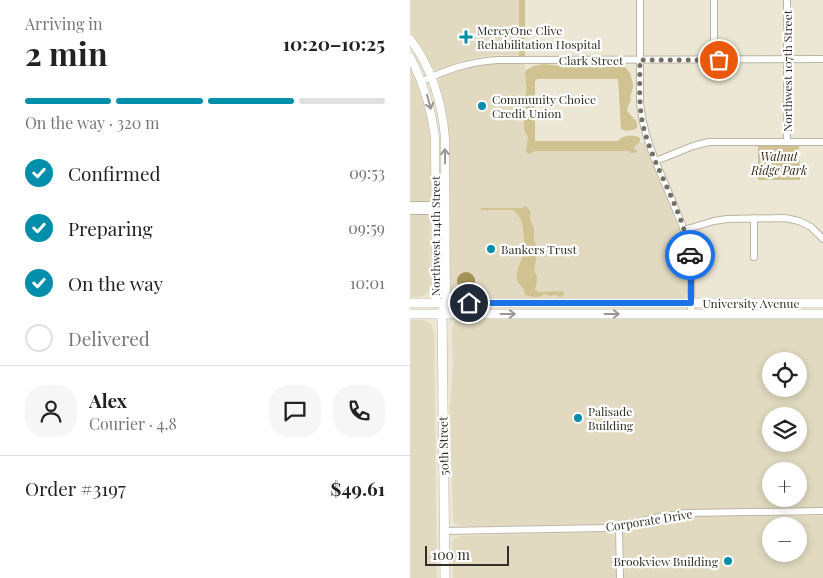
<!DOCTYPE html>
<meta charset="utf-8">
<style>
:root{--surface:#fff;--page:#f6f6f6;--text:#222;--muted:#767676;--line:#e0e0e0;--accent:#008eaa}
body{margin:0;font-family:"Playfair Display",serif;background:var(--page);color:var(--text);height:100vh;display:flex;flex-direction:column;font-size:19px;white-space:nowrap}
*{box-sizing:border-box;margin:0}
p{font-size:16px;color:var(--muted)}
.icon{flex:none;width:28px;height:28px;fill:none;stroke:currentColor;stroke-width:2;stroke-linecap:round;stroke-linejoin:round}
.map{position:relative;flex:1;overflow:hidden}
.side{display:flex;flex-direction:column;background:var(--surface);width:410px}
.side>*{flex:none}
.controls{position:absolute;left:352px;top:352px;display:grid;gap:10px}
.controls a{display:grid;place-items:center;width:45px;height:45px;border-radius:50%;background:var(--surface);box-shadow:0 2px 8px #0003;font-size:25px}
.scale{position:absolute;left:15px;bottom:12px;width:84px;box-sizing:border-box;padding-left:5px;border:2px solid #312f28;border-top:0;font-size:14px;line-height:18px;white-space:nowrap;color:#312f28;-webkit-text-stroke:4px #fff;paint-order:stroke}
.pin{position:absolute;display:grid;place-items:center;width:42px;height:42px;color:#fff;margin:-21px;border:2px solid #fff;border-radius:50%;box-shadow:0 1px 5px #0007}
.courier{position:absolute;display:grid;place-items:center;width:50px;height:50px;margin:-25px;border:4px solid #1a73e8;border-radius:50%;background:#fff;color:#222;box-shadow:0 1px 6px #0007}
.headline em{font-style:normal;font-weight:700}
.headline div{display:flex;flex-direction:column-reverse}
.headline{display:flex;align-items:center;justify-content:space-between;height:85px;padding:0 25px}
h1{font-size:32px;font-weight:700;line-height:38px}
.bar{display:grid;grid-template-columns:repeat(4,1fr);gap:8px 5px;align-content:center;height:60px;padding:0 25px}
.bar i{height:6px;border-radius:4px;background:var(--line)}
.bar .selected{background:var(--accent)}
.bar p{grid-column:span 4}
.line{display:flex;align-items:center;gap:12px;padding:0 25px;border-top:1px solid var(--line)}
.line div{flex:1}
.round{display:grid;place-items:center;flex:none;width:52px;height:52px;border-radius:20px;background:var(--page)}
ol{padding:0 25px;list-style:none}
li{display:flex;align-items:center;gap:15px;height:55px}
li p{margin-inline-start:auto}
li .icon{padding:5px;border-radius:50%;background:var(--accent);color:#fff;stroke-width:4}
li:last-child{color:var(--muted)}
li i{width:28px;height:28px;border:2px solid var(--line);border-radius:50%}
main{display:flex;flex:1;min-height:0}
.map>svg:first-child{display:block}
.built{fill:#e1dac1;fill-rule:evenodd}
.green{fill:#d0c291}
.water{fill:#a49356}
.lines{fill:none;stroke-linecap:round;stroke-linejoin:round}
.minor-casing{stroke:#b9b4a3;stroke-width:8}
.tertiary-casing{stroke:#b9b4a3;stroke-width:9}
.secondary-casing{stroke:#b9b4a3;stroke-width:10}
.minor{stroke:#fff;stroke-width:6}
.tertiary{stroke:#fff;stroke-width:8}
.secondary{stroke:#fff;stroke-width:9}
.oneway{stroke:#989794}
.done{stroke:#726f64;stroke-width:5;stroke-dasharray:0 9}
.route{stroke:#1a73e8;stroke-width:6}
.poi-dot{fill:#008eaa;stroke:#fff;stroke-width:2}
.labels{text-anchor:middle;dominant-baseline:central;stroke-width:4.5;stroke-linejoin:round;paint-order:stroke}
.poi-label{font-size:12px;fill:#312f28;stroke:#fff;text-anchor:start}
.street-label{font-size:12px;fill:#312f28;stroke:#fff}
.park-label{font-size:12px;font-style:italic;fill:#352e11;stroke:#fff}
</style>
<main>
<section class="side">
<div class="headline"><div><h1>2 min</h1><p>Arriving in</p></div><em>10:20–10:25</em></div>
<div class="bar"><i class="selected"></i><i class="selected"></i><i class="selected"></i><i></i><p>On the way · 320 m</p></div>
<ol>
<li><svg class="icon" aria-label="check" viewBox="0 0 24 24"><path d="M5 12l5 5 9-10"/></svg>Confirmed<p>09:53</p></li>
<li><svg class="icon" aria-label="check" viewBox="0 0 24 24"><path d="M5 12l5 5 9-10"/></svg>Preparing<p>09:59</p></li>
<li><svg class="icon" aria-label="check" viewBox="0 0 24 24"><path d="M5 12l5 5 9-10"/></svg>On the way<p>10:01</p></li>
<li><i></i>Delivered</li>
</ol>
<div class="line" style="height:90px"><a class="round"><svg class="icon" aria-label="person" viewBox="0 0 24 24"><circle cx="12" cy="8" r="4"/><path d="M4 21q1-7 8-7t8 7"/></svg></a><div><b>Alex</b><p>Courier · 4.8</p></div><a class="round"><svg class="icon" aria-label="chat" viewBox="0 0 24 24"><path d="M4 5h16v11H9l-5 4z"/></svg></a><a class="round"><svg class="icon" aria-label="phone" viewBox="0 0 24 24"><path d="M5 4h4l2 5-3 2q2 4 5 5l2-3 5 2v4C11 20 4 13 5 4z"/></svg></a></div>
<div class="line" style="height:65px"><div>Order #3197</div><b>$49.61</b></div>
</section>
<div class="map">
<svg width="413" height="578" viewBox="0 0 413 578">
<rect width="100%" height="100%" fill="#ebe7d4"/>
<path class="built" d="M0 0H109V56L87 55 67 57 45 63 29 70 23 69 21 67 7 42 0 33Z
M0 63 12 91 21 127 22 143V197L20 222V285L19 291 14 296 8 297H0Z
M87 63H115V128L123 143H234L273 240 276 253 277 289V294L273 299 269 300 48 299 43 296 41 293 39 287 33 105 28 82 31 77 48 71 61 67Z
M413 317V508L273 509 253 512 215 522 192 524 51 526 46 525 43 521 40 406 43 364 42 328 45 321 49 318ZM361 361H389V389H361ZM361 416H389V444H361ZM361 471H389V499H361Z
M0 320H11L16 321 21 324 24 331 27 578H0Z
M296 516H413V578H214L213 535 216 530 257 519ZM361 526H389V554H361Z
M199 532 203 533 205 537 206 578H43L42 544 43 540 48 536Z"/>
<path class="green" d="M109 0H115V56H109Z
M133 64 153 66 159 65 169 67H184L191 68C199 62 214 63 220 73 221 75 222 81 223 84 224 90 219 94 221 100L218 106 217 111 227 122V128C221 131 216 132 211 129L208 79H127L125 81V141H208C213 135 223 134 230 138V142L224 147V150H227V152L222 153 219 151H125L119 154 116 151 118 137 114 130V116L116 113 115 100 116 88 115 73 116 70 124 66Z
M348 145H389L390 180H348Z
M116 206 121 212 120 216 121 222 124 228V240L126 245 127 255 124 270 127 276V282L125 290 128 292 153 291 154 293 153 296 150 297 146 295 140 296 134 294C129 299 121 297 115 295 114 292 114 290 112 287 109 283 107 283 107 278 106 269 111 263 113 254 114 249 114 244 114 238 113 226 113 218 103 210H70L71 208H111Z"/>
<path class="water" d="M47 281a9 9 0 1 1 18 0a9 9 0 1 1-18 0Z"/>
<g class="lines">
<defs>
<path id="minor" d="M230 0V102C233 139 251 173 265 208 269 217 273 227 276 237 283 262 281 288 281 313
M377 0V142
M304 60V0
M12 81C39 69 58 62 87 60L413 59
M246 161 283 146 299 142H413
M0 205H36
M0 211H36
M344 218V257
M274 230 304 221 317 219 375 218 389 221 401 227 413 239
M209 527 210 578
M34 531 199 528 217 525 249 517 276 513 413 511"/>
<path id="tertiary" d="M0 39C22 68 32 103 35 138L36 303
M0 57C14 83 21 108 25 137L26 303"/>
<path id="secondary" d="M0 303H413
M34 309 32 314 35 578
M0 314H413"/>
</defs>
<use href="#minor" class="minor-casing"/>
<use href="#tertiary" class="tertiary-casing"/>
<use href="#secondary" class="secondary-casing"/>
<use href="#minor" class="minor"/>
<use href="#tertiary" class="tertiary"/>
<use href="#secondary" class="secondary"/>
</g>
<defs><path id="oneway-shaft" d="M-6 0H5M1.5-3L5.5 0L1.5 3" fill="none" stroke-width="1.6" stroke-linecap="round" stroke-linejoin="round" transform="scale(1.25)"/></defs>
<g class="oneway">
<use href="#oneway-shaft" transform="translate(19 102) rotate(75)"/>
<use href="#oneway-shaft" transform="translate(35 156) rotate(-91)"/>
<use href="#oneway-shaft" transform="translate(98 314)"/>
<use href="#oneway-shaft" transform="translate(202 314)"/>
</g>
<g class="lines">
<path class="done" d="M280 255C274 212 245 171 234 129 228 107 230 82 230 60H309"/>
<path class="route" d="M59 303H281V267L280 255"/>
</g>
<g class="poi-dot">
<path d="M53.5 29.5h5v5h5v5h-5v5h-5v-5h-5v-5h5z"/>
<circle cx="72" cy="106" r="5"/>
<circle cx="81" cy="249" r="5"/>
<circle cx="168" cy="418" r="5"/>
<circle cx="318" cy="561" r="5"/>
</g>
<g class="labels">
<g class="poi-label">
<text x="67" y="30">MercyOne Clive<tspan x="67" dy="14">Rehabilitation Hospital</tspan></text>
<text x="82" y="99">Community Choice<tspan x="82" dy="14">Credit Union</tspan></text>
<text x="91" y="249">Bankers Trust</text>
<text x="178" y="411">Palisade<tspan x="178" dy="14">Building</tspan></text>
<text x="308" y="561" text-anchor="end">Brookview Building</text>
</g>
<g class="street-label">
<text x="181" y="60">Clark Street</text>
<text transform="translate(377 71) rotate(-90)">Northwest 107th Street</text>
<text transform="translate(25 236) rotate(-90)">Northwest 114th Street</text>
<text x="341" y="303">University Avenue</text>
<text transform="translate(33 446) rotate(-91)">50th Street</text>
<text transform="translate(239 520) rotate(-9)">Corporate Drive</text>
</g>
<g class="park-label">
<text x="369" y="156">Walnut<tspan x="369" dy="14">Ridge Park</tspan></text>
</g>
</g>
</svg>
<div class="controls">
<a><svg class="icon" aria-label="locate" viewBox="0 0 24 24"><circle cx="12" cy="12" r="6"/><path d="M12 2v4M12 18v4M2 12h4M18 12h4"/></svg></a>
<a><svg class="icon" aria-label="layers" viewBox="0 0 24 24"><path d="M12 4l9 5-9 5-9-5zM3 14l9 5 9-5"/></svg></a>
<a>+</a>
<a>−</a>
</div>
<div class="scale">100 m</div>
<div class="pin" style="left:309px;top:60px;background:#ea580c"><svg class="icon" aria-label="bag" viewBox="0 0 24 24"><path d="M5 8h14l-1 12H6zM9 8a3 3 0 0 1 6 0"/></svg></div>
<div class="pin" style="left:59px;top:303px;background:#1f2937"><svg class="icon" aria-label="home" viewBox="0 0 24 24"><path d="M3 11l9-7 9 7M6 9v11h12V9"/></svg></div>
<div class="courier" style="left:280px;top:255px"><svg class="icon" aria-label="car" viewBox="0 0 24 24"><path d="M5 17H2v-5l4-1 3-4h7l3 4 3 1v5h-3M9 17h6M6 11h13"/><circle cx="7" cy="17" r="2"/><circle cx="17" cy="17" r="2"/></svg></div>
</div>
</main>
